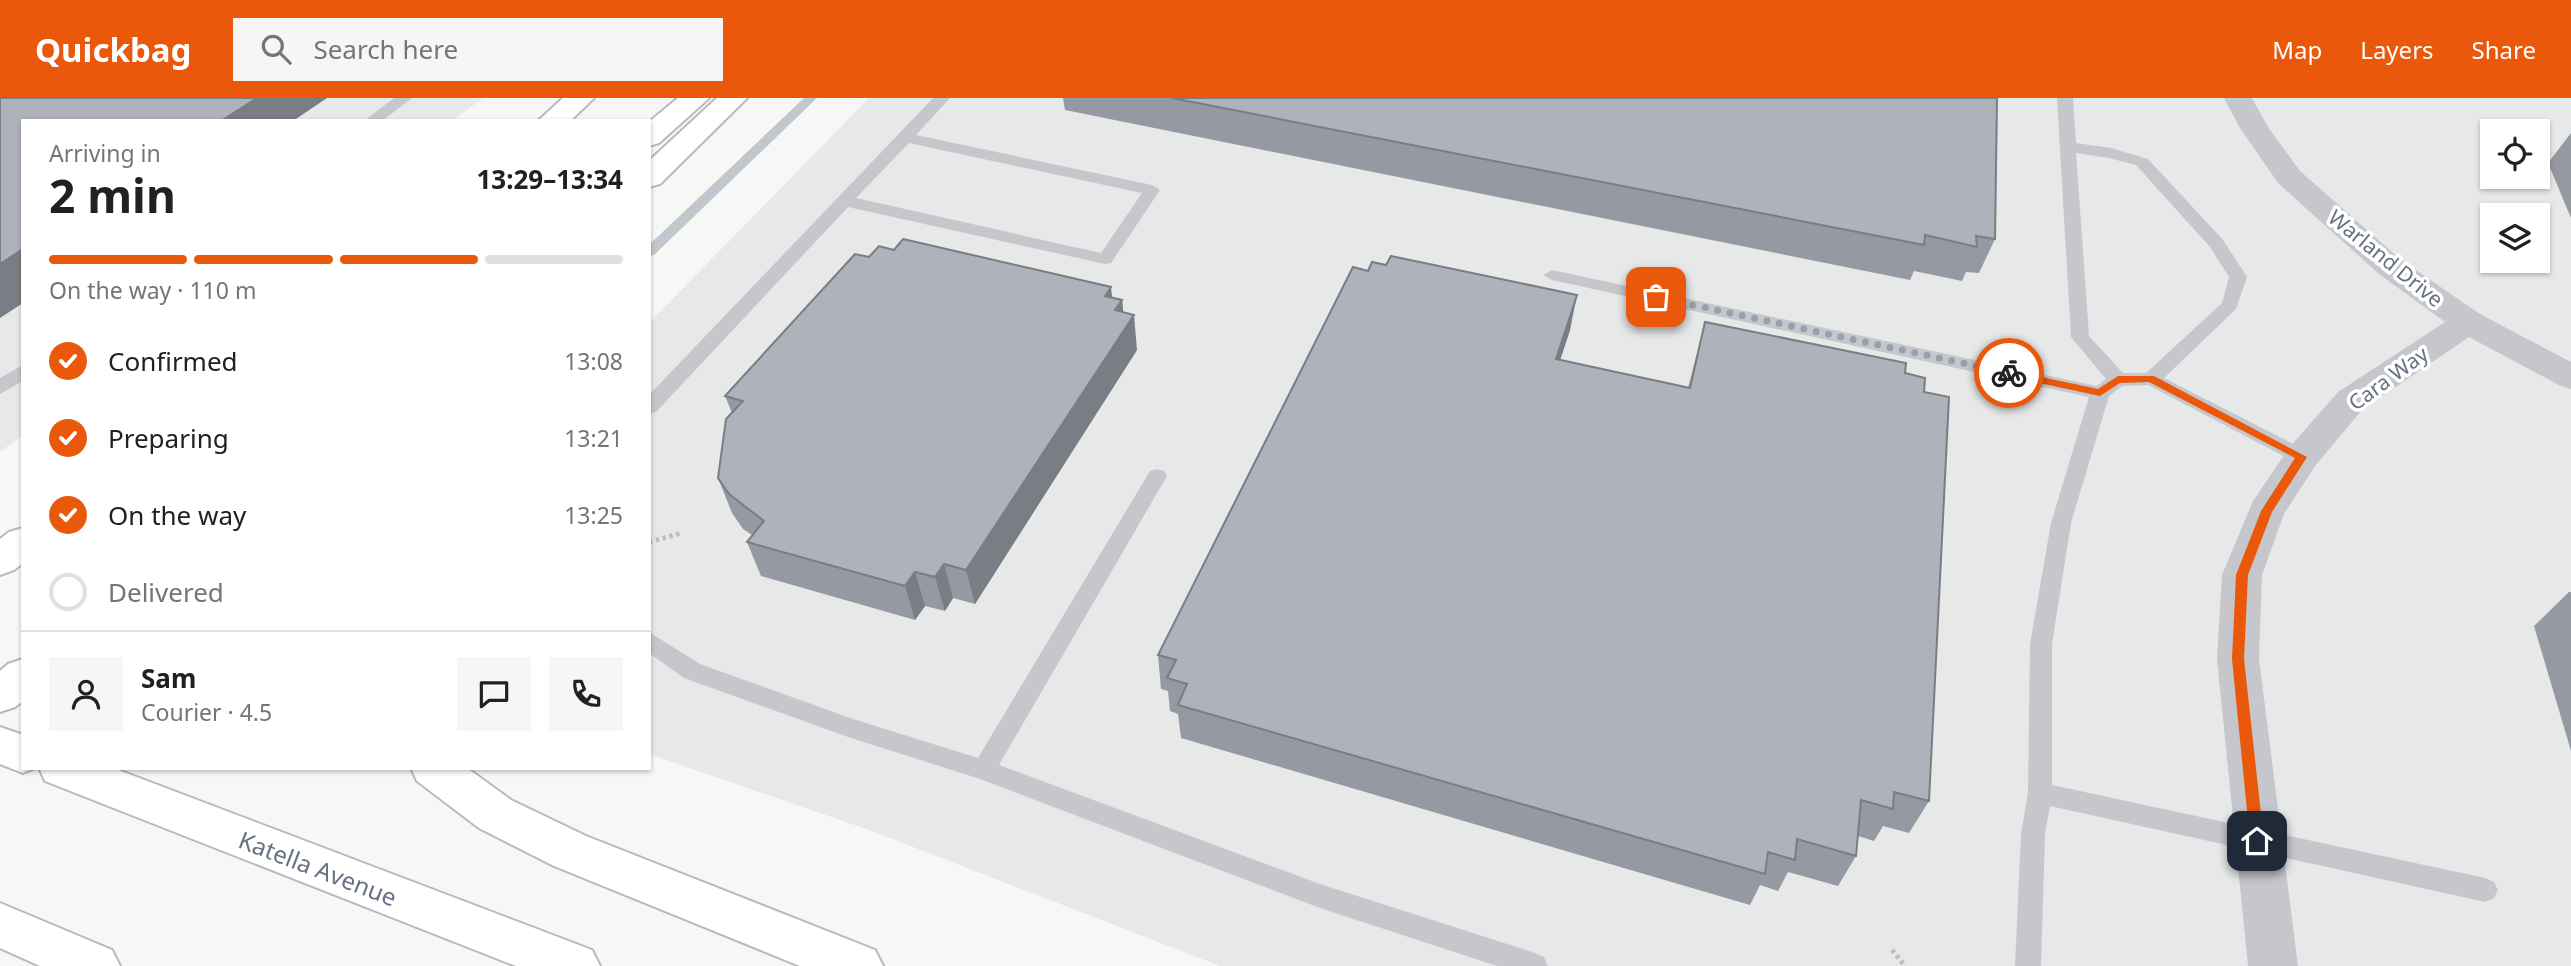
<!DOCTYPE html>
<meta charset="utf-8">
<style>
:root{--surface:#fff;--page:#f6f6f6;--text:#202124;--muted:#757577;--line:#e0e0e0;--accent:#ea580c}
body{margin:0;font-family:"Noto Sans",sans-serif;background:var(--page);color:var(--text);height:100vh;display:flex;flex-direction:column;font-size:26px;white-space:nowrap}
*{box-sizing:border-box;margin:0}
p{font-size:23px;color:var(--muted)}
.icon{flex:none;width:38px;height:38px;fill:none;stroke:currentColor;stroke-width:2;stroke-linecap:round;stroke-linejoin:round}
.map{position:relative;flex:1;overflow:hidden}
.panel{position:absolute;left:21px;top:21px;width:630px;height:651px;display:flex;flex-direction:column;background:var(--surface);border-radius:0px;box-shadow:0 2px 5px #0004}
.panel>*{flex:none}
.fabs{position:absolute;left:2480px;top:21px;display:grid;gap:14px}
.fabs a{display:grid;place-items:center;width:70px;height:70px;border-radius:0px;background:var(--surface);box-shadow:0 2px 5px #0004;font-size:35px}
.pin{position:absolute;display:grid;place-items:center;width:60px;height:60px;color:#fff;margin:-30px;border-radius:14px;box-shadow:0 4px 10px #0006}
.courier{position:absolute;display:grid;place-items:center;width:70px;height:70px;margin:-35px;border:5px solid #ea580c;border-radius:50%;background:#fff;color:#222;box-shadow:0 2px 9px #0007}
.overview em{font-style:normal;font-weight:700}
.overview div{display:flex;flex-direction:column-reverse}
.overview{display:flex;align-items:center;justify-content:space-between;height:119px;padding:0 28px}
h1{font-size:46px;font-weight:700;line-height:52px}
.bar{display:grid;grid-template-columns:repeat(4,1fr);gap:10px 7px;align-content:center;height:84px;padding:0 28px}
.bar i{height:9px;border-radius:5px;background:var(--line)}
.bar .current{background:var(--accent)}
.bar p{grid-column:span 4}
.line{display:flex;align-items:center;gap:18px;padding:0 28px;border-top:2px solid var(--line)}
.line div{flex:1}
.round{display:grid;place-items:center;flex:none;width:74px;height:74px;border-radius:0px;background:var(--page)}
ol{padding:0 28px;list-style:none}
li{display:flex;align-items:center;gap:21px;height:77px}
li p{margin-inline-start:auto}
li .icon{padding:7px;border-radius:50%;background:var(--accent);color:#fff;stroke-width:4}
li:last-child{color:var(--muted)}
li i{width:38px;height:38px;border:4px solid var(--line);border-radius:50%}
header{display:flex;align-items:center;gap:42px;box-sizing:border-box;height:98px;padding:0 35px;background:var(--accent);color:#fff}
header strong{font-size:33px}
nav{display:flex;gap:38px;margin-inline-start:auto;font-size:24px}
.search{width:490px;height:63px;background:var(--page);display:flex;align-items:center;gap:18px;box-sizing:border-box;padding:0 24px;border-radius:0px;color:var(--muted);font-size:26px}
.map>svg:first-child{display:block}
.built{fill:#e7e8e8;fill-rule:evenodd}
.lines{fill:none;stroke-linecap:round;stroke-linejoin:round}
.stream{fill:#c2c7ce;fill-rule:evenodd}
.primary-casing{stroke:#b9babf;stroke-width:4}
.path{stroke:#bdbec1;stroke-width:5;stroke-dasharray:3.5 3.5;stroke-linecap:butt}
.service{fill:#c6c7cc;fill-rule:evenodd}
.tertiary{fill:#c6c7cc;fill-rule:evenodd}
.primary{fill:#fff;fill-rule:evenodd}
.wall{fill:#9699a1}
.shaded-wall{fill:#7a7d83}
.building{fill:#afb2bb;stroke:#7a7d83;stroke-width:2}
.route{fill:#ea580c}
.done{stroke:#9a9fac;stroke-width:7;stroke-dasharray:0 12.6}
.labels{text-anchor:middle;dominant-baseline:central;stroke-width:7;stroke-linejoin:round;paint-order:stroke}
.street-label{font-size:21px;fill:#687084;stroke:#fff}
.near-street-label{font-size:24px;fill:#687084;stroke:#fff}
</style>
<header>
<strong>Quickbag</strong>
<div class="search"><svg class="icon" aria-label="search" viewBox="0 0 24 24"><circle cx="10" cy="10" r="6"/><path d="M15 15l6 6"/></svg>Search here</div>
<nav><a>Map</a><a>Layers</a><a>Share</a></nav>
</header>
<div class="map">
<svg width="2571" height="868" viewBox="0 0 2571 868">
<rect width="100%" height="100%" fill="#f7f7f5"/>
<path class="built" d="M0 0H483L452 23H23V337L0 354Z
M869 0H2571V868H1220L872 733 649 656V225ZM2492 33H2538V79H2492ZM2492 117H2538V163H2492Z"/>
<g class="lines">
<path class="stream" d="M804 0H817L654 157 649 158V147Z"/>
<defs>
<path id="primary" d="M563 0H594L570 23H538Z
M678 0H709L659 45 649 48V24Z
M717 0H747L660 86 649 89V63Z
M23 430V465L14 472 0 477V441L9 434Z
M23 561V603L15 609 0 614V573L8 566Z
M0 629 23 637V670H35L23 675 0 666Z
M39 670H113L592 852 600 868H516L45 683Z
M411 670H467L511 702 586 738 875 852 883 868H800L554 768 479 730 417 683Z
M0 805 112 852 120 868H40L0 850Z"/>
</defs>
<use href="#primary" class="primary-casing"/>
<path class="path" d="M649 444 682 435
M1892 852 1905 868"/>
<path class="service" d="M394 0H412L382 23H364Z
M933 0H950L916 37 1152 87 1160 92 1111 165 1105 166 848 109 656 314 649 316V297ZM909 45 1142 95 1101 155 856 100Z
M2057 0H2073L2076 45 2111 50 2148 61 2223 142 2247 179 2236 211 2164 280 2309 354 2312 359 2309 364H2295L2148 287 2122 288 2109 298 2071 425 2052 546V687L2485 780 2494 784 2498 792 2494 800 2485 804 2050 708 2045 736 2041 868H2015L2021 736 2028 695 2030 546 2051 425 2089 299 1552 182 1543 177 1552 172 2097 288 2106 281 2071 239ZM2076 55 2109 60 2136 67 2210 149 2229 179 2222 205 2146 275H2123L2089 238Z
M23 267V283L0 296V280Z
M1157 371 1164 373 1167 378 999 667 1320 786 1535 855 1544 859 1548 868H1497L1320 810 980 681 851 640 684 580 649 555V534L700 566 853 621 978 660 1150 373Z"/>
<path class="tertiary" d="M2224 0H2252L2268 29 2300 73 2401 162 2480 216 2571 264V291L2559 287 2469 239 2362 312 2315 368 2284 416 2262 477 2259 561 2298 868H2248L2217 561 2222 477 2253 403 2289 350 2338 294 2445 224 2379 176 2278 85 2240 30Z"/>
<use href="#primary" class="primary"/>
</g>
<path class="wall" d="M1063 0H1997L1995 141 1979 175 1966 174 1962 183 1914 173 1910 182 1065 12Z
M2571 35V120L2548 65Z
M894 152 1122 202 1123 214 1137 252 975 506 953 500 945 513 925 508 915 522 761 478 747 444 752 437 743 431 732 415 718 380 732 315 725 298 869 159Z
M1368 173 1570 232 1560 262 1688 290 1705 224 1905 275 1924 294 1929 703 1909 735 1883 728 1874 743 1858 738 1856 758 1838 788 1788 774 1778 793 1760 787 1750 807 1181 640 1178 616 1170 613 1168 593 1161 591 1158 557Z
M2569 494H2571V653L2534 528Z"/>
<path class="shaded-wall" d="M257 0H327L293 23H221Z
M23 151V205L0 220V166Z
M1111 189 1115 224 1105 198Z
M1577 197 1570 232 1549 296 1556 261Z
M1122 202 1125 230 1134 217 1137 252 975 506 966 472Z
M944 466 953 500 945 513 935 479Z
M915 474 925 508 915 522 905 488Z"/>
<path class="building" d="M0 0H257L221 23H23V151L0 166Z
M1172 0H1997L1995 141 1976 138 1977 149 1925 137 1924 147Z
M903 141 1111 189 1105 198 1122 202 1115 212 1134 217 966 472 944 466 935 479 915 474 905 488 747 444 764 423 729 396 718 380 726 321 743 303 725 298 855 156 869 159 879 148 894 152Z
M1391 158 1577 197 1556 261 1690 290 1705 224 1906 265 1905 275 1925 280 1924 294 1949 299 1929 703 1894 694 1893 711 1861 702 1856 758 1797 741 1795 762 1768 754 1765 776 1178 607 1187 586 1167 580 1176 562 1158 557 1353 169 1368 173 1372 164 1386 167Z"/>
<path class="route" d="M2009 272 2098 291 2118 278H2154L2307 359 2272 414 2248 477 2244 561 2264 743 2262 747H2252L2250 743 2232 561 2236 477 2261 413 2295 360 2149 284 2120 285 2100 298 2006 278V273Z"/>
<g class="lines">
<path class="done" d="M1656 199 2009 275"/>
</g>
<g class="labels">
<g class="street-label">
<text transform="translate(2386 160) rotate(39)">Warland Drive</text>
<text transform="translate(2388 280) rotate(-36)">Cara Way</text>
</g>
<g class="near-street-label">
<text transform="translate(318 770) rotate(21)">Katella Avenue</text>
</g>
</g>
</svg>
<div class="fabs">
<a><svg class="icon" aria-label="locate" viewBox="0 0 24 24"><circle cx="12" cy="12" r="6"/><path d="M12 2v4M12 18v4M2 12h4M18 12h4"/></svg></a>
<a><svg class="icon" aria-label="layers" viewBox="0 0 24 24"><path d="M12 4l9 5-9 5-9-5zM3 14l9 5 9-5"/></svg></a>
</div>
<div class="pin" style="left:1656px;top:199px;background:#ea580c"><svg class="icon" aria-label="bag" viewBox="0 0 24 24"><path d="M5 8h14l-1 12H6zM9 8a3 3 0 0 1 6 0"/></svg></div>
<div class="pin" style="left:2257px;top:743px;background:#1f2937"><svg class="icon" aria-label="home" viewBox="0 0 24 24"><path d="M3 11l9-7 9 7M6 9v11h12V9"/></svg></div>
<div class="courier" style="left:2009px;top:275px"><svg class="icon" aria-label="bike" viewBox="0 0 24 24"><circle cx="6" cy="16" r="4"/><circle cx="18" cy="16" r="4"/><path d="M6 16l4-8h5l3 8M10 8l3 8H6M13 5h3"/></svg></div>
<section class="panel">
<div class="overview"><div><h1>2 min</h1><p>Arriving in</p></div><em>13:29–13:34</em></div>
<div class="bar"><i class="current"></i><i class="current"></i><i class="current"></i><i></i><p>On the way · 110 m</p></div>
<ol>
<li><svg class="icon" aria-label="check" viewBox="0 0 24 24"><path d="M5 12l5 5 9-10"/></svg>Confirmed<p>13:08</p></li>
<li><svg class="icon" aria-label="check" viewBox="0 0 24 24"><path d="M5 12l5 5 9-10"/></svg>Preparing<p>13:21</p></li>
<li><svg class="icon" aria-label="check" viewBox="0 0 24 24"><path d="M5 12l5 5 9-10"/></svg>On the way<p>13:25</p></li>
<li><i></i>Delivered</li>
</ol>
<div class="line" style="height:126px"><a class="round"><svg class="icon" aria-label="person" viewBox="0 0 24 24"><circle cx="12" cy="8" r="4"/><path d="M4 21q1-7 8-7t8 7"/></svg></a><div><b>Sam</b><p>Courier · 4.5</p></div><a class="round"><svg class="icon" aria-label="chat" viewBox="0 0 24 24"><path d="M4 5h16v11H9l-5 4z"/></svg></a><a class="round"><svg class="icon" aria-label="phone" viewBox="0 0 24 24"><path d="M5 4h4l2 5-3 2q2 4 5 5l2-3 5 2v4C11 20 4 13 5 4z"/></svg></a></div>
</section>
</div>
